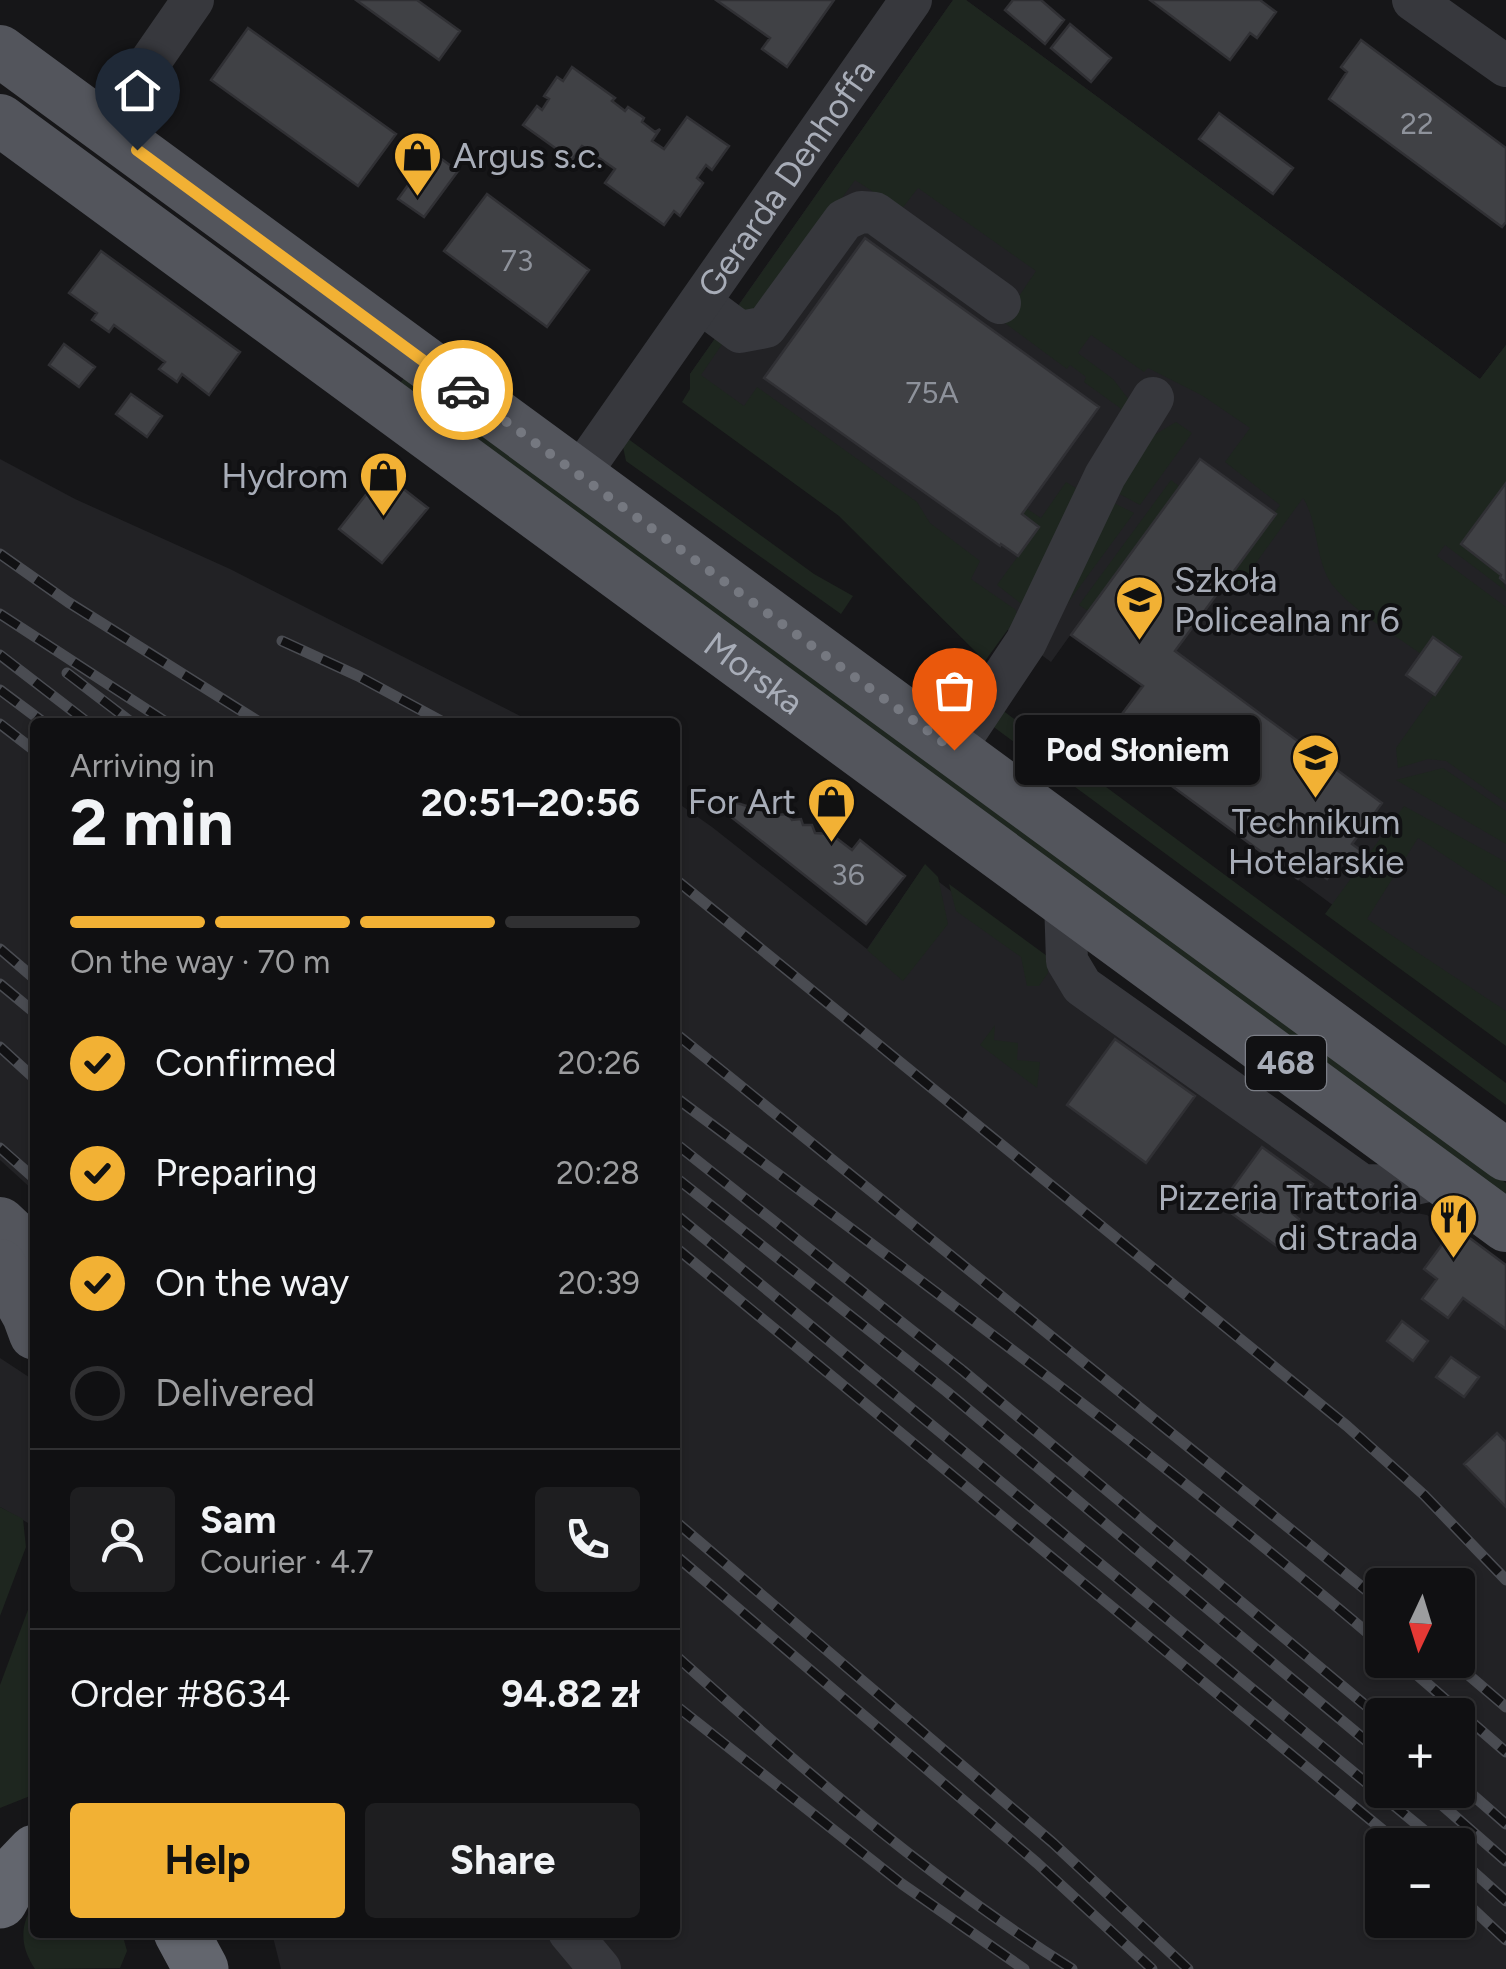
<!DOCTYPE html>
<meta charset="utf-8">
<style>
:root{--surface:#101012;--page:#1e1e20;--text:#f1f3f6;--muted:#9c9d9f;--line:#303032;--accent:#f2b134}
body{margin:0;font-family:Figtree,sans-serif;background:var(--page);color:var(--text);height:100vh;display:flex;flex-direction:column;font-size:38px;white-space:nowrap}
*{box-sizing:border-box;margin:0}
p{font-size:32px;color:var(--muted)}
.icon{flex:none;width:55px;height:55px;fill:none;stroke:currentColor;stroke-width:2;stroke-linecap:round;stroke-linejoin:round}
.map{position:relative;flex:1;overflow:hidden}
.sheet{position:absolute;left:30px;top:718px;width:650px;height:1220px;display:flex;flex-direction:column;background:var(--surface);border-radius:10px;box-shadow:0 2px 8px #0004,0 0 0 2px var(--line)}
.sheet>*{flex:none}
.needle{width:65px;rotate:184deg}
.fabs{position:absolute;left:1365px;top:1568px;display:grid;gap:20px}
.fabs a{display:grid;place-items:center;width:110px;height:110px;border-radius:10px;background:var(--surface);box-shadow:0 2px 8px #0004,0 0 0 2px var(--line);font-size:50px}
.pin{position:absolute;display:grid;place-items:center;width:85px;height:85px;color:#fff;margin:-102px -42px;border-radius:50% 50% 50% 0;rotate:-45deg;box-shadow:0 0 10px #0007}
.pin .icon{rotate:45deg}
.courier{position:absolute;display:grid;place-items:center;width:100px;height:100px;margin:-50px;border:8px solid #f2b134;border-radius:50%;background:#fff;color:#222;box-shadow:0 2px 12px #0007}
.bubble{position:absolute;height:70px;border-radius:10px;background:var(--surface);box-shadow:0 2px 8px #0004,0 0 0 2px var(--line);font-size:32px;font-weight:700;line-height:70px;text-align:center}
.overview em{font-style:normal;font-weight:700}
.overview div{display:flex;flex-direction:column-reverse}
.overview{display:flex;align-items:center;justify-content:space-between;height:170px;padding:0 40px}
h1{font-size:65px;font-weight:700;line-height:75px}
.bar{display:grid;grid-template-columns:repeat(4,1fr);gap:15px 10px;align-content:center;height:120px;padding:0 40px}
.bar i{height:12px;border-radius:8px;background:var(--line)}
.bar .active{background:var(--accent)}
.bar p{grid-column:span 4}
.line{display:flex;align-items:center;gap:25px;padding:0 40px;border-top:2px solid var(--line)}
.line div{flex:1}
.round{display:grid;place-items:center;flex:none;width:105px;height:105px;border-radius:10px;background:var(--page)}
ol{padding:0 40px;list-style:none}
li{display:flex;align-items:center;gap:30px;height:110px}
li p{margin-inline-start:auto}
li .icon{padding:10px;border-radius:50%;background:var(--accent);color:#111;stroke-width:4}
li:last-child{color:var(--muted)}
li i{width:55px;height:55px;border:5px solid var(--line);border-radius:50%}
.primary-button{display:flex;gap:20px;margin-top:auto;padding:20px 40px}
.primary-button a{flex:1;height:115px;border-radius:10px;background:var(--accent);color:#111;font-size:40px;font-weight:700;line-height:115px;text-align:center}
.primary-button a+a{background:var(--page);color:var(--text)}
.map>svg:first-child{display:block}
.built{fill:#222225;fill-rule:evenodd}
.green{fill:#1e261f}
.building{fill:#404145;stroke:#303034;stroke-width:2.5}
.lines{fill:none;stroke-linecap:round;stroke-linejoin:round}
.minor{stroke:#37383d;stroke-width:42}
.major{stroke:#53555c;stroke-width:52}
.highway{stroke:#63666e;stroke-width:55}
.rail-casing{stroke:#4a4c52;stroke-width:11}
.rail{stroke:#111113;stroke-width:8;stroke-dasharray:22;stroke-linecap:butt}
.done{stroke:#757880;stroke-width:10;stroke-dasharray:0 18}
.route{stroke:#f2b134;stroke-width:12}
.labels{text-anchor:middle;dominant-baseline:central;stroke-width:8;stroke-linejoin:round;paint-order:stroke}
.number-label{font-size:30px;fill:#8e929b}
.shield{fill:#111113;stroke:#7b7e86;stroke-width:2.5}
.shield-label{font-size:32px;font-weight:bold;fill:#a8adb8}
.poi-label{font-size:35px;fill:#a8adb8;stroke:#111113;text-anchor:end}
.street-label{font-size:35px;fill:#a8adb8;stroke:#111113}
</style>
<div class="map">
<svg width="1506" height="1969" viewBox="0 0 1506 1969">
<rect width="100%" height="100%" fill="#161618"/>
<path class="built" d="M953 0H966L1480 379 1506 345V1033L1105 737 1141 685 1071 634 1051 662 691 396 690 374Z
M0 459 75 499 230 569 532 722H35V1192L0 1160Z
M675 801 712 827 867 949 922 869 1360 1202 1427 1215 1451 1232 1455 1227 1506 1265V1969H281L272 1933 675 1932ZM1382 1585H1458V1660H1382ZM1382 1715H1458V1790H1382ZM1382 1845H1458V1920H1382Z
M0 1358 35 1381V1527L0 1507Z"/>
<path class="green" d="M953 0H966L1480 379 1506 345V483L1461 544 1501 575 1506 591 1445 545 1437 556 1506 607V803L1446 761 1428 759 1398 768 1396 748 1461 656 1433 637 1421 654C1395 635 1345 606 1329 580 1315 555 1318 522 1303 498L1237 589 1227 581 1280 505 1225 462 1250 428 1203 396 1148 368 1144 372 1091 335 1078 353 1113 379 1130 401 1123 428 1120 408 1084 382 1086 377 1070 365 1067 369 1002 321 1036 271 918 188 901 210 855 180 763 307 753 311 736 309Z
M716 337 723 343 701 375 744 406 757 387 917 502 930 523 980 561 971 579 1016 610 1017 617 985 661 839 516 682 402 690 389V374Z
M407 375 1506 1183V1197L399 384Z
M1176 422 1192 433 1140 505 1114 491 1151 437Z
M620 433 814 574 853 596 841 614 626 461Z
M1171 480 1180 487 1088 611 1079 605Z
M1066 482 1079 490 1028 609 997 585 1039 527 1022 514 1026 508 1041 518Z
M1110 501 1134 513 1064 608Z
M998 707 1506 1083V1105L987 722Z
M1443 768 1506 811V844L1396 780Z
M1404 806 1506 862V896L1418 838 1367 919 1506 1011V1046L1325 914Z
M925 864 938 877 948 924 903 981 867 950Z
M949 884 1047 956 1048 973 1039 986H1027L1021 957 956 911Z
M995 1025 994 1040 1018 1043 1017 1060 1040 1062 1037 1088 980 1045Z
M0 1507 23 1519 26 1547 0 1616Z
M35 1591V1794L0 1808V1685Z
M35 1902V1932L122 1933 127 1951 120 1968 35 1969C20 1947 19 1925 35 1902Z"/>
<path class="building" d="M356 0H417L460 31 439 60Z
M716 0H834L787 67 762 49 770 38Z
M1013 0H1041L1064 20 1045 44 1005 10Z
M1150 0H1260L1276 12 1257 38 1250 33 1230 60Z
M1070 24 1111 58 1091 82 1051 48Z
M248 28 396 134 358 186 211 80Z
M1361 40 1506 148V222L1502 227 1329 99 1347 72 1341 67Z
M572 67 615 98 612 101 625 111 628 107 644 118 642 122 655 132 660 129 652 141 664 149 687 117 729 146 712 170 706 165 697 178 703 183 680 216 674 211 664 225 605 183 615 169 582 146 572 160 523 125 537 106 542 110 549 99 544 96 557 77 563 81Z
M1219 113 1293 168 1273 194 1199 139Z
M432 152 458 171 424 217 398 199Z
M487 194 589 270 547 327 444 251Z
M865 238 1099 407 1022 514 1039 527 1018 556 1001 544 1000 546 764 378Z
M101 251 240 352 209 395 182 374 177 382 159 369 165 362 114 325 109 332 92 320 97 313 69 293Z
M64 344 95 367 79 387 49 365Z
M131 394 162 416 147 437 116 414Z
M1200 459 1276 514 1175 651 1382 803 1352 844 1367 855 1359 866 1344 855 1327 879 1308 865 1298 879 1123 750 1134 736 1116 722 1143 686 1071 635Z
M383 473 428 508 382 563 339 529Z
M1506 483V583L1500 578 1501 575 1461 544Z
M1433 637 1461 657 1435 695 1406 675Z
M734 802 775 815 788 814 792 820 801 819 803 825H812L815 833 831 834 852 850 860 840 905 876 866 924 725 812Z
M1115 1039 1195 1096 1146 1163 1067 1105Z
M1262 1147 1313 1184 1292 1213 1299 1219 1278 1247 1220 1205Z
M1455 1227 1506 1265V1329L1463 1298 1448 1318 1422 1299 1437 1279 1424 1269Z
M1402 1321 1428 1341 1413 1361 1387 1341Z
M1451 1357 1479 1377 1464 1397 1436 1377Z
M1497 1433 1506 1442V1507L1464 1464Z"/>
<g class="lines">
<g class="minor">
<path d="M1413 0 1506 66"/>
<path d="M105 127 193 0"/>
<path d="M701 303 740 332 766 327 844 220 861 212 875 213 1000 303"/>
<path id="s1" d="M579 475 911 0"/>
<path d="M954 750 1026 642 1105 476 1153 398"/>
<path d="M1065 900 1067 961 1082 986 1362 1185 1406 1186 1441 1178"/>
<path d="M569 1932 600 1969"/>
</g>
<g class="major">
<path d="M0 51 1506 1155"/>
<path id="s2" d="M0 120 1506 1226"/>
<path d="M0 1223 35 1256"/>
<path d="M0 1265 28 1315 35 1334"/>
</g>
<path class="highway" d="M0 1901 15 1873 35 1852
M181 1932 201 1969"/>
<defs>
<path id="rail" d="M0 554 68 602 259 722
M0 614 166 722
M282 641 358 676 443 722
M0 655 87 722
M67 673 131 722
M0 690 43 722
M0 724 35 751
M675 879 1347 1426 1424 1495 1506 1580
M0 949 35 979
M0 984 35 1013
M675 1033 1382 1603
M0 1047 35 1079
M675 1097C914 1276 1155 1452 1382 1645
M675 1143 962 1370 1382 1719
M0 1148 35 1179
M675 1177 946 1391 1382 1754
M675 1214 1442 1845
M675 1247 1401 1845
M675 1521 1053 1843 1188 1969
M675 1555 1037 1863 1152 1969
M675 1655C801 1768 928 1878 1072 1969
M1400 1660 1506 1752
M1451 1660 1506 1707
M675 1705 902 1884 1024 1969
M1458 1782 1506 1824
M1425 1790 1506 1861
M1458 1858 1506 1901
M1458 1895 1506 1940"/>
</defs>
<use href="#rail" class="rail-casing"/>
<use href="#rail" class="rail"/>
</g>
<g class="lines">
<path class="done" d="M463 390 954 750"/>
<path class="route" d="M137 150 463 390"/>
</g>
<defs>
<symbol id="shop-pin" viewBox="-11 -11 22 30"><path d="M0 17L-7.5 6A9.5 9.5 0 1 1 7.5 6Z" fill="#f2b134" stroke="#111113"/><path d="M-5-2.5h2.3a2.7 3.5 0 0 1 5.4 0H5L5.5 6h-11ZM-1.5-2.5h3a1.5 2.3 0 0 0-3 0Z" fill="#111"/></symbol>
<symbol id="university-pin" viewBox="-11 -11 22 30"><path d="M0 17L-7.5 6A9.5 9.5 0 1 1 7.5 6Z" fill="#f2b134" stroke="#111113"/><path d="M0-5L7-2L0 1L-7-2ZM-4 1L0 2.5L4 1V4Q0 6-4 4Z" fill="#111"/></symbol>
<symbol id="school-pin" viewBox="-11 -11 22 30"><path d="M0 17L-7.5 6A9.5 9.5 0 1 1 7.5 6Z" fill="#f2b134" stroke="#111113"/><path d="M0-5L7-2L0 1L-7-2ZM-4 1L0 2.5L4 1V4Q0 6-4 4Z" fill="#111"/></symbol>
<symbol id="restaurant-pin" viewBox="-11 -11 22 30"><path d="M0 17L-7.5 6A9.5 9.5 0 1 1 7.5 6Z" fill="#f2b134" stroke="#111113"/><path d="M-5-6h1v4h1v-4h1v4h1v-4h1v5L-1.5 .5V6h-2V.5L-5-1ZM5-6V6H3V1.5H1.5Q1.5-4 5-6Z" fill="#111"/></symbol>
</defs>
<g fill-rule="evenodd">
<use href="#shop-pin" x="390" y="128" width="55" height="75"/>
<use href="#shop-pin" x="356" y="448" width="55" height="75"/>
<use href="#university-pin" x="1112" y="572" width="55" height="75"/>
<use href="#school-pin" x="1288" y="730" width="55" height="75"/>
<use href="#shop-pin" x="804" y="774" width="55" height="75"/>
<use href="#restaurant-pin" x="1426" y="1190" width="55" height="75"/>
</g>
<g class="labels">
<g class="number-label">
<text x="1417" y="123">22</text>
<text x="517" y="260">73</text>
<text x="932" y="392">75A</text>
<text x="848" y="874">36</text>
</g>
<rect class="shield" x="1246" y="1036" width="80" height="54" rx="8"/>
<g class="shield-label">
<text x="1286" y="1063">468</text>
</g>
<g class="poi-label">
<text x="453" y="156" text-anchor="start">Argus s.c.</text>
<text x="348" y="476">Hydrom</text>
<text x="1174" y="580" text-anchor="start">Szkoła<tspan x="1174" dy="40">Policealna nr 6</tspan></text>
<text x="796" y="802">For Art</text>
<text x="1316" y="822" text-anchor="middle">Technikum<tspan x="1316" dy="40">Hotelarskie</tspan></text>
<text x="1418" y="1198">Pizzeria Trattoria<tspan x="1418" dy="40">di Strada</tspan></text>
</g>
<g class="street-label">
<text stroke="none"><textPath href="#s1" startOffset="362">Gerarda Denhoffa</textPath></text>
<text stroke="none"><textPath href="#s2" startOffset="935">Morska</textPath></text>
</g>
</g>
</svg>
<div class="fabs">
<a><svg class="needle" viewBox="-14 -14 28 28"><path d="M0-13l5 13h-10z" fill="#e53935"/><path d="M0 13l5-13h-10z" fill="#9c9d9f"/></svg></a>
<a>+</a>
<a>−</a>
</div>
<div class="pin" style="left:954px;top:750px;background:#ea580c"><svg class="icon" aria-label="bag" viewBox="0 0 24 24"><path d="M5 8h14l-1 12H6zM9 8a3 3 0 0 1 6 0"/></svg></div>
<div class="pin" style="left:137px;top:150px;background:#1f2937"><svg class="icon" aria-label="home" viewBox="0 0 24 24"><path d="M3 11l9-7 9 7M6 9v11h12V9"/></svg></div>
<div class="courier" style="left:463px;top:390px"><svg class="icon" aria-label="car" viewBox="0 0 24 24"><path d="M5 17H2v-5l4-1 3-4h7l3 4 3 1v5h-3M9 17h6M6 11h13"/><circle cx="7" cy="17" r="2"/><circle cx="17" cy="17" r="2"/></svg></div>
<div class="bubble" style="left:1015px;top:715px;width:245px">Pod Słoniem</div>
<section class="sheet">
<div class="overview"><div><h1>2 min</h1><p>Arriving in</p></div><em>20:51–20:56</em></div>
<div class="bar"><i class="active"></i><i class="active"></i><i class="active"></i><i></i><p>On the way · 70 m</p></div>
<ol>
<li><svg class="icon" aria-label="check" viewBox="0 0 24 24"><path d="M5 12l5 5 9-10"/></svg>Confirmed<p>20:26</p></li>
<li><svg class="icon" aria-label="check" viewBox="0 0 24 24"><path d="M5 12l5 5 9-10"/></svg>Preparing<p>20:28</p></li>
<li><svg class="icon" aria-label="check" viewBox="0 0 24 24"><path d="M5 12l5 5 9-10"/></svg>On the way<p>20:39</p></li>
<li><i></i>Delivered</li>
</ol>
<div class="line" style="height:180px"><a class="round"><svg class="icon" aria-label="person" viewBox="0 0 24 24"><circle cx="12" cy="8" r="4"/><path d="M4 21q1-7 8-7t8 7"/></svg></a><div><b>Sam</b><p>Courier · 4.7</p></div><a class="round"><svg class="icon" aria-label="phone" viewBox="0 0 24 24"><path d="M5 4h4l2 5-3 2q2 4 5 5l2-3 5 2v4C11 20 4 13 5 4z"/></svg></a></div>
<div class="line" style="height:130px"><div>Order #8634</div><b>94.82 zł</b></div>
<div class="primary-button"><a>Help</a><a>Share</a></div>
</section>
</div>
